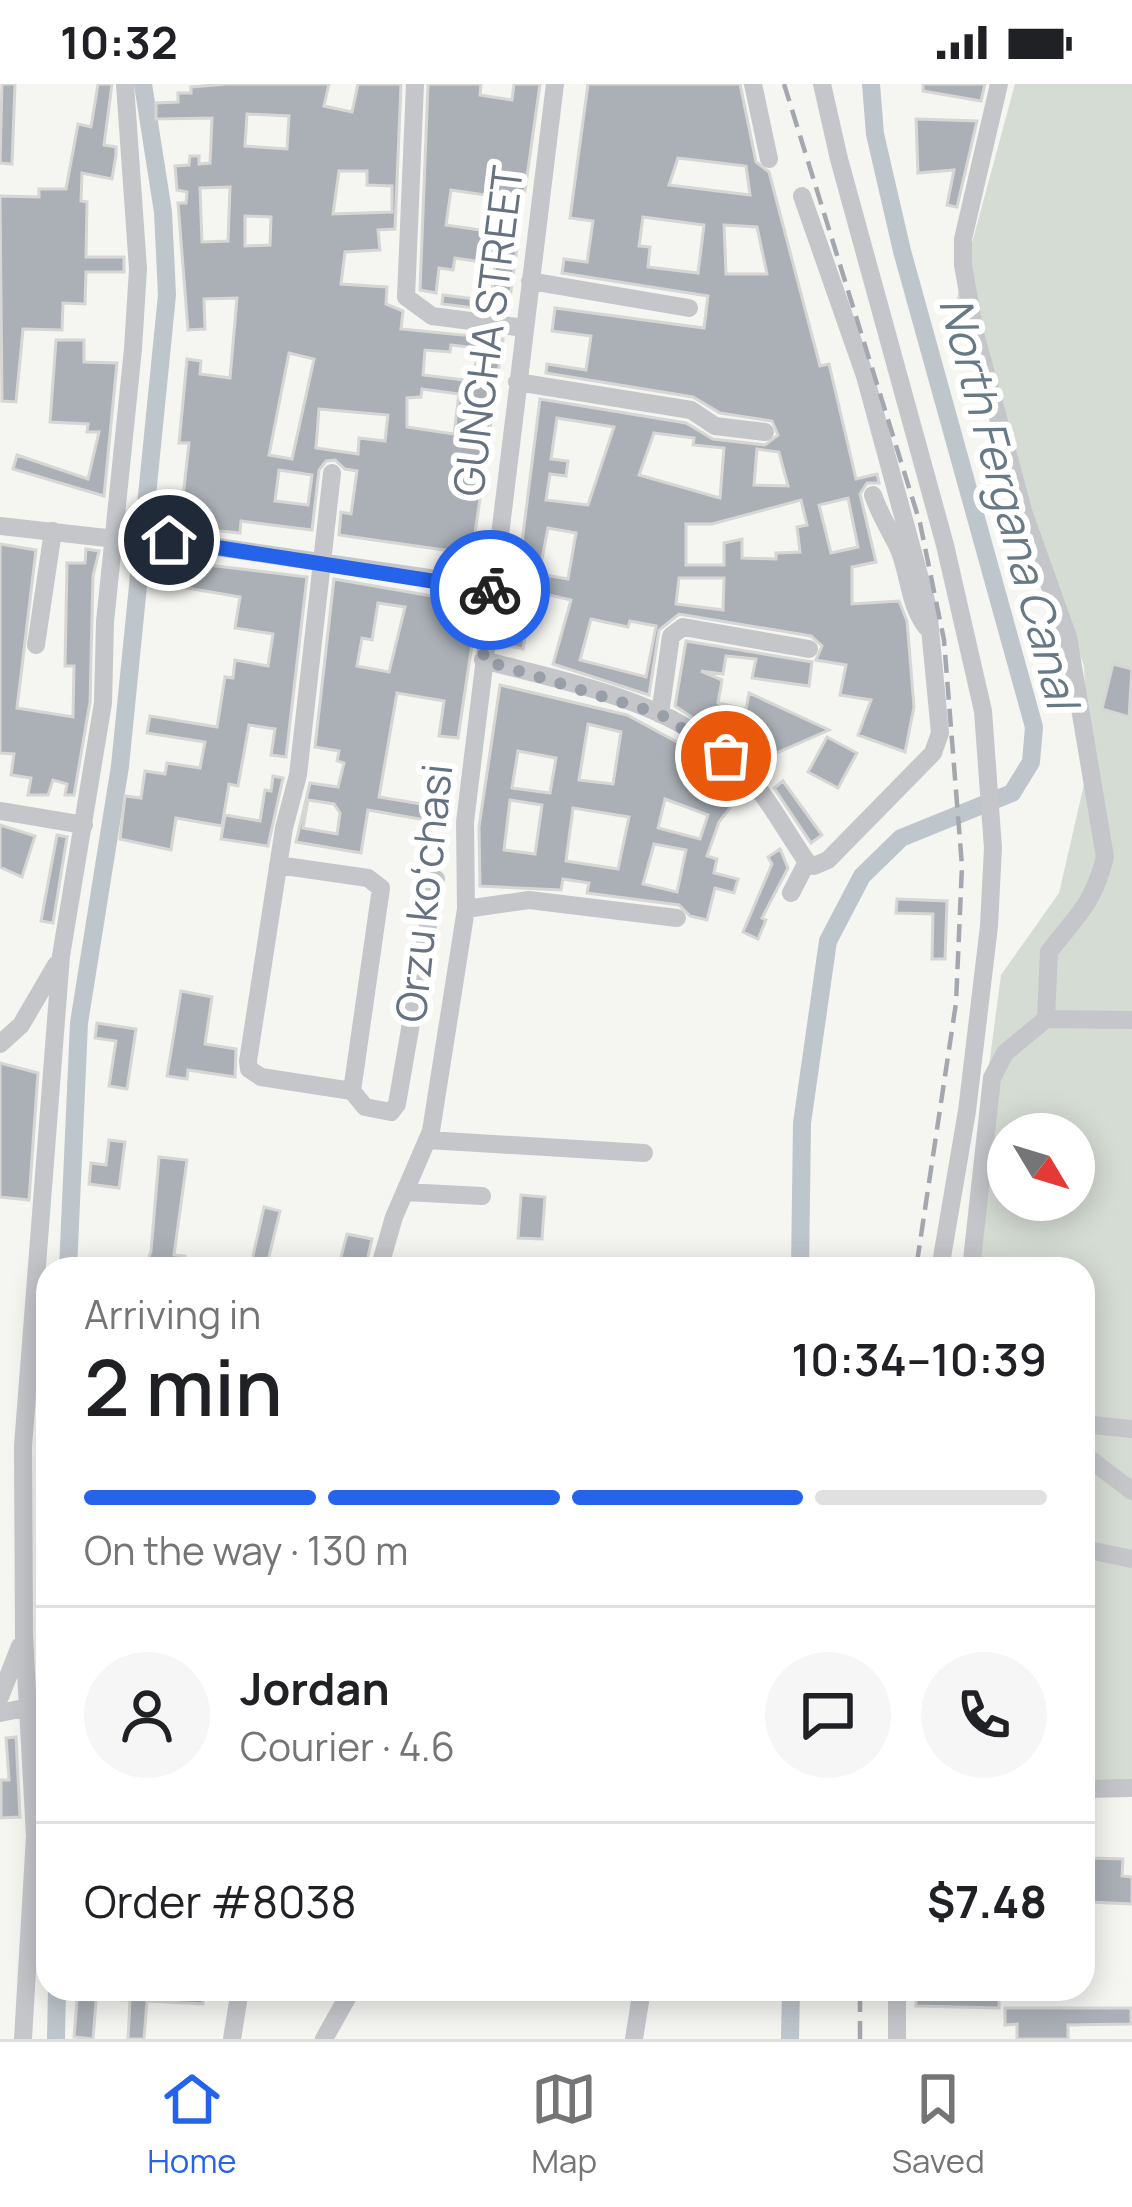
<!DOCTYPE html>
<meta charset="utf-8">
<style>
:root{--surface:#fff;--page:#f6f6f6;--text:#202124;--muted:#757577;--line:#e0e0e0;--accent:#2563eb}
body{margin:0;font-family:Manrope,sans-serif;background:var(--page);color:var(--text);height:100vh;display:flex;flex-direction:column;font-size:45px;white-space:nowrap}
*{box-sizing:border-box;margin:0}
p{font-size:39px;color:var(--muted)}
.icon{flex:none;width:66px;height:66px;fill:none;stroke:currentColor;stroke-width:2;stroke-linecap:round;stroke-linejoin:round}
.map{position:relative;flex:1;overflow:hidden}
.panel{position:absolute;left:36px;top:1173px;width:1059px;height:744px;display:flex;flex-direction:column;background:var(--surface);border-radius:36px;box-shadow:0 6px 30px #0003}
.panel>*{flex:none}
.needle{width:78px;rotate:128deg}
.fabs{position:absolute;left:987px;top:1029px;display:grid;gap:24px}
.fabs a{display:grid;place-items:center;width:108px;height:108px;border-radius:50%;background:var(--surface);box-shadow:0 6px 30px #0003;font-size:60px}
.pin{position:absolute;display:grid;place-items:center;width:102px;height:102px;color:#fff;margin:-51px;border:6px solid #fff;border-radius:50%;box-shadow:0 3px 12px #0007}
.courier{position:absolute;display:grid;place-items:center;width:120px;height:120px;margin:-60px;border:9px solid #2563eb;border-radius:50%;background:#fff;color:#222;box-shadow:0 3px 15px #0007}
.head em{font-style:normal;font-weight:600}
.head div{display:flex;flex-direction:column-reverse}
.head{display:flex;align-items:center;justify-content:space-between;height:204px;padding:0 48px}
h1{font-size:78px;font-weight:600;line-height:90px}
.bar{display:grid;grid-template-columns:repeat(4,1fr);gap:18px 12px;align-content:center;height:144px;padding:0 48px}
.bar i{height:15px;border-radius:9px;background:var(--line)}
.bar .on{background:var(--accent)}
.bar p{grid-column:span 4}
.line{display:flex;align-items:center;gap:30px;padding:0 48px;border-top:3px solid var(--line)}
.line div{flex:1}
.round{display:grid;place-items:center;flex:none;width:126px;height:126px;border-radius:63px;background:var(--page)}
.status{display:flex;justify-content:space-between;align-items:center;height:84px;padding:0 60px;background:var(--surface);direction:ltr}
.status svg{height:33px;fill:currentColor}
.tab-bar{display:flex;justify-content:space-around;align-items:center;height:168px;border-top:3px solid var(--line);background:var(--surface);font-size:33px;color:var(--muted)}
.tab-bar a{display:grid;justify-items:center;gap:6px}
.tab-bar .on{color:var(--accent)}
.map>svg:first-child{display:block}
.green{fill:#d5dcd3;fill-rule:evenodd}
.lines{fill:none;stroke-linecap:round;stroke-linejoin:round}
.canal{stroke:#bec5cb;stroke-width:18}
.building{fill:#aab0b6;stroke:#d6d7d5;stroke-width:3;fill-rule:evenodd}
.minor{stroke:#c4c6ca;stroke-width:18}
.rail{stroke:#a4a8ae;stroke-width:4.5;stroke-dasharray:18 9;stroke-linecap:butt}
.done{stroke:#989fa9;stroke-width:12;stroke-dasharray:0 21.6}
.route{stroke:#2563eb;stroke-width:15}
.labels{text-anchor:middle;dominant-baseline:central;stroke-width:12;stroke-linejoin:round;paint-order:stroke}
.street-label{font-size:42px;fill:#667181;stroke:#fff}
.water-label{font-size:45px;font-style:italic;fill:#677985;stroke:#fff}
</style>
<div class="status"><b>10:32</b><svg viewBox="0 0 49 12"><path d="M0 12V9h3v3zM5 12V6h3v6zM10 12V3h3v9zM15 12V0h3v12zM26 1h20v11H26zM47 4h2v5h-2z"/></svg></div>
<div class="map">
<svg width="1132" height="1955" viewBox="0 0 1132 1955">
<rect width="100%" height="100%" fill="#f5f5f2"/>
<path class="green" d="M1015 0H1132V1705L1083 1703V1185H962L1001 891 1059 809 1088 683 1084 582 956 218ZM1008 1050H1074V1116H1008Z"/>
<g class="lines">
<path class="canal" d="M68 1185 79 939 120 682 167 211 163 128 143 0
M800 1185 802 1039 828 857 862 792 901 754 1012 709 1031 678 1034 643 902 167 875 50 871 0
M48 1321V1419
M56 1955 57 1905
M790 1955 791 1905"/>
</g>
<path class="building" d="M2 0H15L12 80 0 79Z
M98 0H112L104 61 116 63V71L112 95 82 89 81 117 87 118 86 173H124V188H86L85 220 63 219 62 246 23 245 16 318 2 317 0 112 39 113V105H66L78 40 91 43Z
M227 0H329L324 22 352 28 358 0H401L395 145 378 146 380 166 345 168 341 200 387 203 386 220 403 227 401 245 503 255 472 470 339 451 341 428 351 430 357 387 345 385 335 376 326 377 319 386 312 446 241 437 240 449 209 446 211 435 181 431 189 359H179L187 275 201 277 200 290 230 294 237 214 204 215 205 245 188 246 178 119H186L187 108 177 106 175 82 189 81 190 72H199V80L210 79 212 34 156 35V19L178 18V9H191V3ZM247 30 289 32 287 65 245 62ZM339 87H367V101L392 102V128L333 130ZM230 103 228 157 202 158 200 104ZM245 132 271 133 270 161 245 162ZM451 261 478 264 473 297 423 291 425 266 450 268ZM289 269 314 275 292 375 269 371ZM422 305 459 310 454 350 407 343V314L421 313ZM319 325 388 331 385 357 359 354 358 370 316 364ZM279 386 312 391 308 421 275 417Z
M428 0H481L480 11 512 16 514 0H540L508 228 442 220 443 211 491 217 495 180 455 174 453 186 439 184 436 209 420 206ZM451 106 499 113 494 148 446 141Z
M588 0H740L756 78 769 88 820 282 829 280 856 395 877 390 879 399H867L860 410 876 478 852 483V520L899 517 907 537 914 623 905 668 858 651 871 616 840 611 846 581 816 576 822 562 811 552 679 530 659 546 649 611 553 580 571 516 533 507 523 565 509 562 540 315 686 339 713 355 765 361 778 351 772 337 720 329 693 313 546 289 547 280 586 286 591 252 552 247 555 224 704 244 708 212 562 189 564 175 587 178 593 137 570 134ZM678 74 746 82 750 111 669 101ZM643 133 704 141 698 189 648 183 650 163 639 162ZM724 141 757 143 767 190H726ZM557 334 614 343 588 421 546 416 550 390 566 392 568 377 551 375ZM654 349 694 354 693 361 724 364 720 414 639 391ZM757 365 779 368 788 402 754 401ZM848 414 858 463 831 469 819 421ZM801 416 807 441 797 443 800 468 776 469V475L742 474V455L724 459V481H686V440H712ZM548 444 576 449 568 495 539 490ZM679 494H724L723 526 676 520ZM591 535 628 543 630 537 656 542 646 593 580 576Z
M923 0H985L981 17 923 7Z
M916 35 977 37 957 123 947 121 954 86 918 89Z
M56 256H84V278L117 279 104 412 13 385 17 371 88 395 99 348H87L88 340 50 338Z
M0 460 36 466 17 624 73 633 74 582H65L67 479H85L86 465 99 467 93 492 90 618 74 711H65L67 700 53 696 48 711H28L31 694 11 691 14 670 0 669Z
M191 479 307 493 286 673 271 671 275 645 249 641 238 702 229 700 222 742 176 734 171 766 120 755 125 712 141 714 145 687 165 690 167 679 200 684 205 658 147 649 150 632 217 643 225 593 233 594 235 576 268 582 273 550 235 544 240 513 187 504Z
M334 495 478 520 458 654 439 652 444 617 397 609 379 713 445 724 443 739 368 726 361 769 296 758 310 699 338 703 344 679 337 677 339 667 315 663ZM378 519 405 523 389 588 357 582 362 554 372 556ZM308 716 334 720 340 729 337 750 303 744Z
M686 557 812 578 809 602 752 594 756 575 726 572 723 590 701 587 722 596 718 619 746 625 749 609 829 646 774 670 755 660 770 680 738 664 675 622Z
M1113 580 1132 585 1129 633 1102 625Z
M500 601 627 631 712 677 743 707 719 738 707 772 717 775 714 789 738 795 734 809 715 804 707 836 690 832 679 821 587 809 589 799 563 795 561 806 480 802 479 743ZM588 640 621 648 613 700 579 696ZM518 667 556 674 550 709 512 704ZM665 715 708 731 700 755 658 744ZM510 716 542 721 535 770 504 766ZM573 724 629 733 618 785 566 777ZM654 760 686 766 677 808 643 800Z
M827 653 857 669 838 704 808 688Z
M273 692 283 694 268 762 221 755 225 731 260 737 265 706 271 707Z
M783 697 822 751 811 759 774 704Z
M0 741 35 752 22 793 0 783Z
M57 751 67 753 53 839 41 837Z
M780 765 788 784 762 834 766 836 758 855 743 848 772 780 768 773Z
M897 815 947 817 945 875H932L933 830 896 829Z
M181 907 212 913 205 960 236 965 235 993 188 986 187 995 167 992Z
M97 939 136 945 127 1005 109 1002 116 957 95 954Z
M0 979 38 989 29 1116 0 1113Z
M109 1056 125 1058 119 1104 89 1100 91 1079 106 1081Z
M159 1073 187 1076 174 1171 185 1172 183 1185H145L151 1167Z
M521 1111 545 1113 542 1155 518 1154Z
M264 1123 280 1127 266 1185H250Z
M347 1150 372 1155 365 1185H338Z
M16 1653 20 1733 1 1734V1696H9L6 1654Z
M1091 1774 1123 1775 1122 1792 1132 1793V1820L1090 1818Z
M78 1905H97L93 1955 74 1953Z
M122 1905 204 1906 203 1920 147 1917 144 1955H128L130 1916H122Z
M916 1905 999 1907V1924L916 1922Z
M1005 1924H1131V1940L1068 1941V1955H1017V1940L1005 1941Z"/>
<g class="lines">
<path class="minor" d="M415 0 406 213 432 232 524 244
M753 0 769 75
M822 0 839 75 945 461 983 627 993 764 989 842 967 1027 940 1185
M999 0 963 155V181L975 249 1024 430 1068 553 1105 773C1093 821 1077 831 1049 868L1046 935
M530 197 689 224
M517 298 691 326 715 342 765 348
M873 411C880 431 889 445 898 463 910 490 908 520 927 544
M0 442 115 455 169 456 491 503
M36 561 53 447
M483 576C570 599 679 618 743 687 768 713 786 748 807 778L814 782 828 776 933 669 940 649 928 524 865 292 802 112
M660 630 671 552 683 543 809 565
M0 727 84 741
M278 781 368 794 381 804 352 1007 261 993 249 985 248 977 284 744 298 691 332 389
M791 809 807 778
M466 825 529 816 677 834
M0 960 21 941 56 881
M352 1007 365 1023 391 1028 397 1020 436 795
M428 1056 644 1069
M405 1108 482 1112
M379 1185 394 1133 431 1047 466 825 465 738 555 0
M971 1185 992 994 1005 969 1046 935 1132 936
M1083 1340 1132 1345
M1083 1370 1132 1407
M1083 1465 1132 1475
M0 1613 20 1562
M0 1629 29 1623
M1083 1705 1132 1704
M23 1955 35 1752 24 1552 23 1362 61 872 103 619 105 538 133 265 138 185 125 0
M232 1955 240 1905
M324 1955 352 1905
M634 1955 642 1905
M897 1955V1905"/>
<path class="rail" d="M784 0 920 439 944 556 962 782 956 919 916 1185
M860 1955V1905"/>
</g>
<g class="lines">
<path class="done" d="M490 506 483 576 660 630 726 672"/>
<path class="route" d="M169 456 490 506"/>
</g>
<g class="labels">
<g class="street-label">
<text transform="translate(487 247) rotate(-83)">GUNCHA STREET</text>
<text transform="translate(423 809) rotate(-84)">Orzu koʻchasi</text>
</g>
<g class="water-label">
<text transform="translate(1010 418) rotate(75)">North Fergana Canal</text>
</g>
</g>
</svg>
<div class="fabs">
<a><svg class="needle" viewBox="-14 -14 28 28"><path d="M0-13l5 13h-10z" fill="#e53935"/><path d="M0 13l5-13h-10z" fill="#757577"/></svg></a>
</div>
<div class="pin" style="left:726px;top:672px;background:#ea580c"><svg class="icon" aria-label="bag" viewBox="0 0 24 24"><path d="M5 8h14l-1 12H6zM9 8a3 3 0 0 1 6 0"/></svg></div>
<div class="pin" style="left:169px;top:456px;background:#1f2937"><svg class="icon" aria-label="home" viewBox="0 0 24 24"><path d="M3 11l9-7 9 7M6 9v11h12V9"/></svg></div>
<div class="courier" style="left:490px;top:506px"><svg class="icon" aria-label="bike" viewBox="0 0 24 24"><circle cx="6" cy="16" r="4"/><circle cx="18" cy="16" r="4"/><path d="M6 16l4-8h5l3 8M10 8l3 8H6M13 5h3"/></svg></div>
<section class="panel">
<div class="head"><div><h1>2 min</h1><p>Arriving in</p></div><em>10:34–10:39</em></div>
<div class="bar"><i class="on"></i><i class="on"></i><i class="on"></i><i></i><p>On the way · 130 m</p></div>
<div class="line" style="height:216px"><a class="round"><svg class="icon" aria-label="person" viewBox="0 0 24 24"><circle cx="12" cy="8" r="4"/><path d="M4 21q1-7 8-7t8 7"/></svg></a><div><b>Jordan</b><p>Courier · 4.6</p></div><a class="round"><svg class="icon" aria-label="chat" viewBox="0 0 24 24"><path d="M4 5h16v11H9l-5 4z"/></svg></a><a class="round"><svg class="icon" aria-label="phone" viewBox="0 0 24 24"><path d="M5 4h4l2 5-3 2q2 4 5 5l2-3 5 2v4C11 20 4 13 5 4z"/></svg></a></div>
<div class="line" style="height:156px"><div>Order #8038</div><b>$7.48</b></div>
</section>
</div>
<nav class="tab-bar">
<a class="on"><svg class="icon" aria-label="home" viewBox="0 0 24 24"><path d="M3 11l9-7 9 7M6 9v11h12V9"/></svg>Home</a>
<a><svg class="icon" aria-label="map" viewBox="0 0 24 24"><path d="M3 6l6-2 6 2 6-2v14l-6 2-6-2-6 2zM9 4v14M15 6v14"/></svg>Map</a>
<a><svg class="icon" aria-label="saved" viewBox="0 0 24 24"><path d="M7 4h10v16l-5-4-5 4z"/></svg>Saved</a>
</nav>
